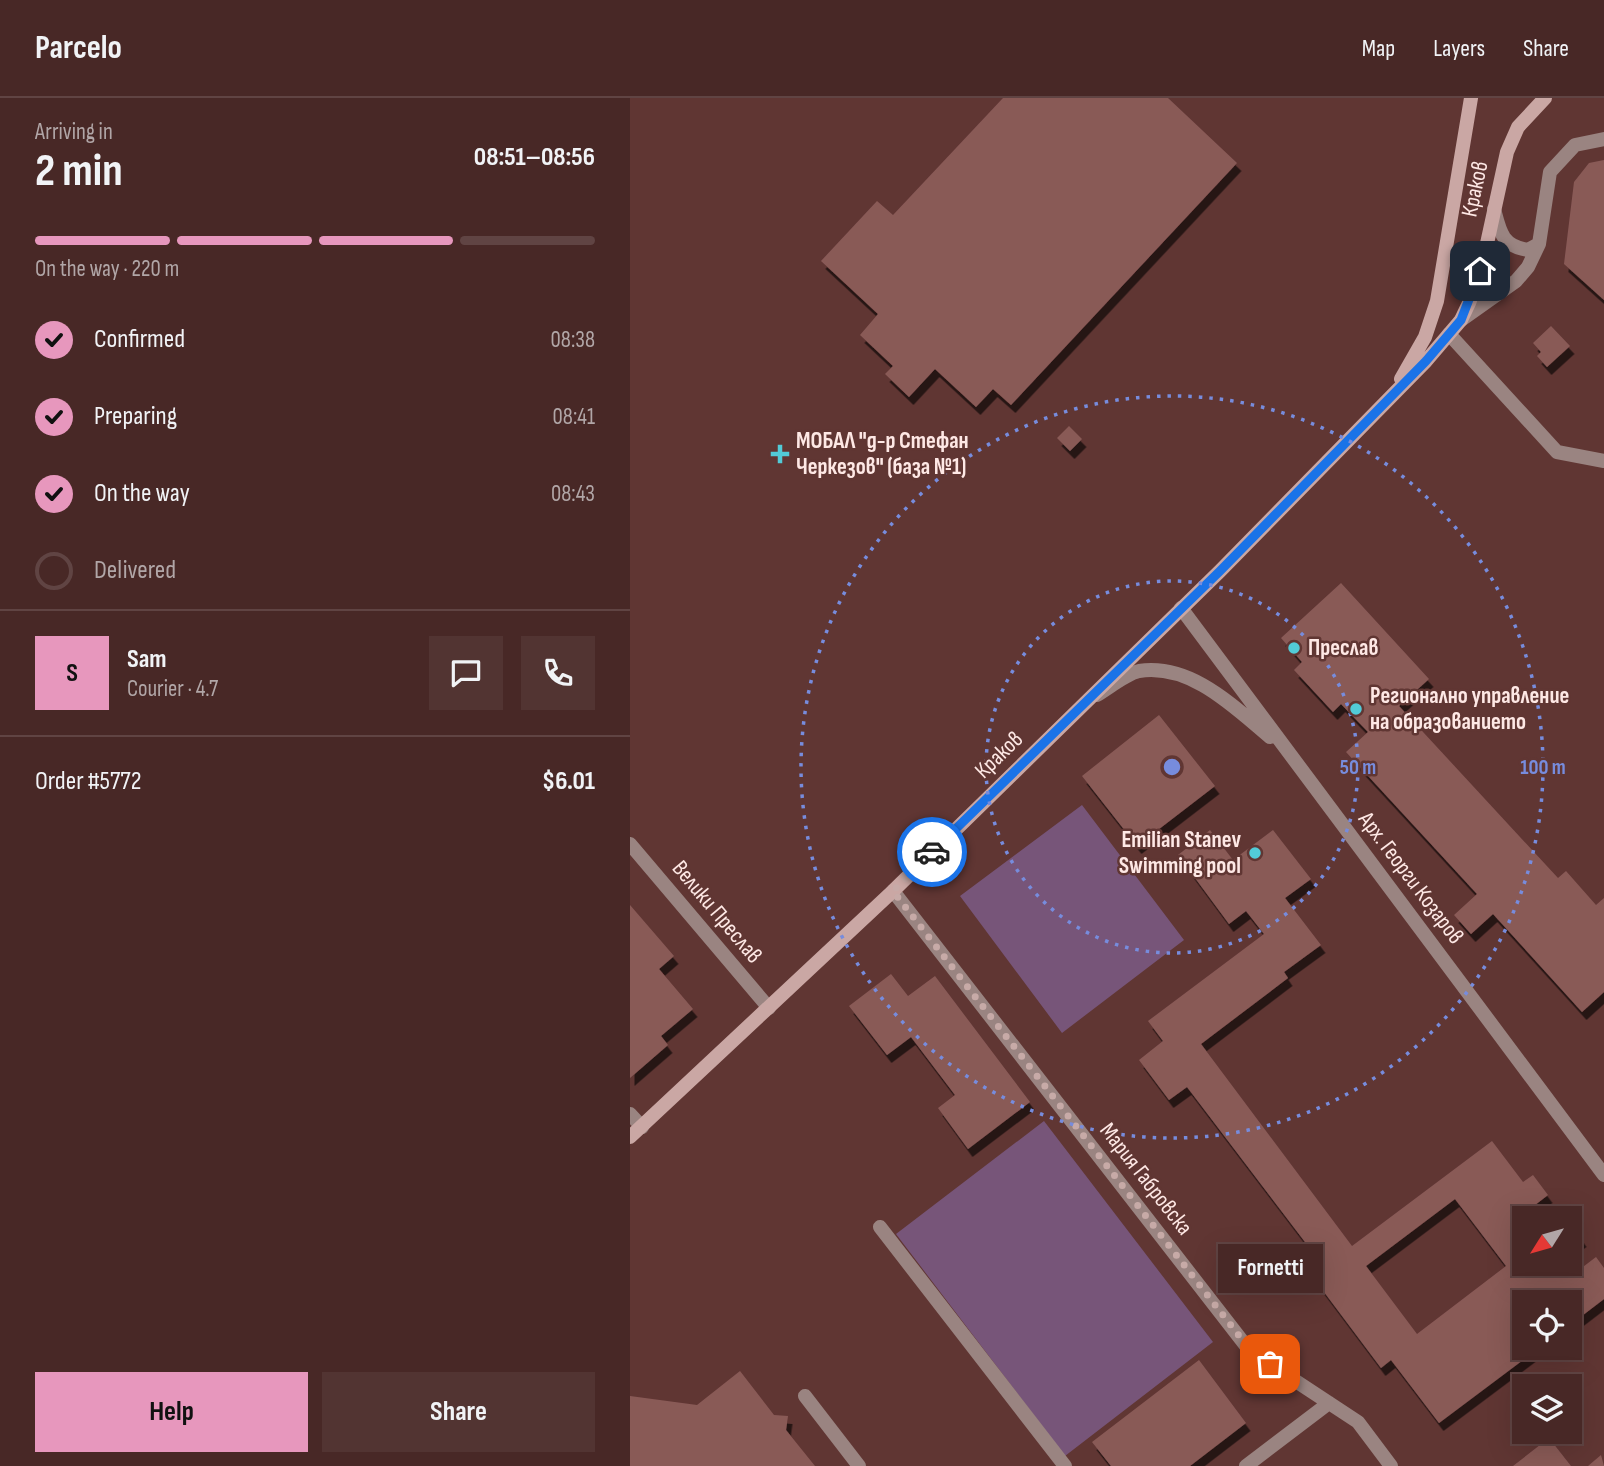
<!DOCTYPE html>
<meta charset="utf-8">
<style>
:root{--surface:#482826;--page:#523432;--text:#f1f3f6;--muted:#b1a6a7;--line:#604443;--accent:#e797bd}
body{margin:0;font-family:"Sofia Sans Condensed",sans-serif;background:var(--page);color:var(--text);height:100vh;display:flex;flex-direction:column;font-size:26px;white-space:nowrap}
*{box-sizing:border-box;margin:0}
p{font-size:23px;color:var(--muted)}
.icon{flex:none;width:38px;height:38px;fill:none;stroke:currentColor;stroke-width:2;stroke-linecap:round;stroke-linejoin:round}
.map{position:relative;flex:1;overflow:hidden}
.details{display:flex;flex-direction:column;background:var(--surface);width:630px}
.details>*{flex:none}
.needle{width:46px;rotate:233deg}
.controls{position:absolute;left:882px;top:1108px;display:grid;gap:14px}
.controls a{display:grid;place-items:center;width:70px;height:70px;border-radius:0px;background:var(--surface);box-shadow:0 7px 28px #0002,0 0 0 2px var(--line);font-size:35px}
.pin{position:absolute;display:grid;place-items:center;width:60px;height:60px;color:#fff;margin:-30px;border-radius:14px;box-shadow:0 4px 10px #0006}
.courier{position:absolute;display:grid;place-items:center;width:70px;height:70px;margin:-35px;border:5px solid #1a73e8;border-radius:50%;background:#fff;color:#222;box-shadow:0 2px 9px #0007}
.bubble{position:absolute;height:49px;border-radius:0px;background:var(--surface);box-shadow:0 7px 28px #0002,0 0 0 2px var(--line);font-size:23px;font-weight:700;line-height:49px;text-align:center}
.head em{font-style:normal;font-weight:700}
.head div{display:flex;flex-direction:column-reverse}
.head{display:flex;align-items:center;justify-content:space-between;height:119px;padding:0 35px}
h1{font-size:46px;font-weight:700;line-height:52px}
.bar{display:grid;grid-template-columns:repeat(4,1fr);gap:10px 7px;align-content:center;height:84px;padding:0 35px}
.bar i{height:9px;border-radius:5px;background:var(--line)}
.bar .selected{background:var(--accent)}
.bar p{grid-column:span 4}
.line{display:flex;align-items:center;gap:18px;padding:0 35px;border-top:2px solid var(--line)}
.line div{flex:1}
.round{display:grid;place-items:center;flex:none;width:74px;height:74px;border-radius:0px;background:var(--page)}
ol{padding:0 35px;list-style:none}
li{display:flex;align-items:center;gap:21px;height:77px}
li p{margin-inline-start:auto}
li .icon{padding:7px;border-radius:50%;background:var(--accent);color:#111;stroke-width:4}
li:last-child{color:var(--muted)}
li i{width:38px;height:38px;border:4px solid var(--line);border-radius:50%}
.cta{display:flex;gap:14px;margin-top:auto;padding:14px 35px}
.cta a{flex:1;height:80px;border-radius:0px;background:var(--accent);color:#111;font-size:28px;font-weight:700;line-height:80px;text-align:center}
.cta a+a{background:var(--page);color:var(--text)}
header{display:flex;align-items:center;gap:42px;box-sizing:border-box;height:98px;padding:0 35px;background:var(--surface);border-bottom:2px solid var(--line)}
header strong{font-size:33px}
nav{display:flex;gap:38px;margin-inline-start:auto;font-size:24px}
main{display:flex;flex:1;min-height:0}
.map>svg:first-child{display:block}
.green{fill:#775579}
.building{fill:#895a57;fill-rule:evenodd;filter:url(#shadow)}
.lines{fill:none;stroke-linecap:round;stroke-linejoin:round}
.service{stroke:#9a8481;stroke-width:14}
.minor{stroke:#9a8481;stroke-width:14}
.secondary{stroke:#caa7a4;stroke-width:14}
.done{stroke:#c7aaa7;stroke-width:7;stroke-dasharray:0 12.6}
.route{stroke:#1a73e8;stroke-width:9}
.ring{fill:none;stroke:#778cdd;stroke-width:3.5;stroke-dasharray:3.5 7}
.poi-dot{fill:#52cbd7;stroke:#603633;stroke-width:2.5}
.labels{text-anchor:middle;dominant-baseline:central;stroke-width:5;stroke-linejoin:round;paint-order:stroke}
.street-label{font-size:23px;fill:#fee8e5;stroke:#603633}
.poi-label{font-size:23px;font-weight:bold;fill:#fee8e5;stroke:#603633;text-anchor:start}
.centre{fill:#778cdd;stroke:#603633;stroke-width:3.5}
.ring-label{font-size:21px;text-anchor:middle;font-weight:bold;fill:#778cdd;stroke:#603633;stroke-width:5;stroke-linejoin:round;paint-order:stroke}
</style>
<header>
<strong>Parcelo</strong>
<nav><a>Map</a><a>Layers</a><a>Share</a></nav>
</header>
<main>
<section class="details">
<div class="head"><div><h1>2 min</h1><p>Arriving in</p></div><em>08:51–08:56</em></div>
<div class="bar"><i class="selected"></i><i class="selected"></i><i class="selected"></i><i></i><p>On the way · 220 m</p></div>
<ol>
<li><svg class="icon" aria-label="check" viewBox="0 0 24 24"><path d="M5 12l5 5 9-10"/></svg>Confirmed<p>08:38</p></li>
<li><svg class="icon" aria-label="check" viewBox="0 0 24 24"><path d="M5 12l5 5 9-10"/></svg>Preparing<p>08:41</p></li>
<li><svg class="icon" aria-label="check" viewBox="0 0 24 24"><path d="M5 12l5 5 9-10"/></svg>On the way<p>08:43</p></li>
<li><i></i>Delivered</li>
</ol>
<div class="line" style="height:126px"><b class="round" style="background:var(--accent);color:#111">S</b><div><b>Sam</b><p>Courier · 4.7</p></div><a class="round"><svg class="icon" aria-label="chat" viewBox="0 0 24 24"><path d="M4 5h16v11H9l-5 4z"/></svg></a><a class="round"><svg class="icon" aria-label="phone" viewBox="0 0 24 24"><path d="M5 4h4l2 5-3 2q2 4 5 5l2-3 5 2v4C11 20 4 13 5 4z"/></svg></a></div>
<div class="line" style="height:91px"><div>Order #5772</div><b>$6.01</b></div>
<div class="cta"><a>Help</a><a>Share</a></div>
</section>
<div class="map">
<svg width="974" height="1368" viewBox="0 0 974 1368">
<defs>
<filter id="shadow"><feDropShadow dx="4.5" dy="8" stdDeviation="0" flood-color="#0009"/></filter>
</defs>
<rect width="100%" height="100%" fill="#603633"/>
<path class="green" d="M452 707 554 842 432 935 330 798Z
M414 1023 583 1244 435 1358 266 1136Z"/>
<path class="building" d="M373 0H538L607 65 381 307 363 291 346 309 305 271 279 299 255 276 263 268 230 237 248 216 191 163 247 103 263 117Z
M974 62V202L934 166 944 84 959 65Z
M921 228 940 248 917 269 907 258 911 254 903 245Z
M439 328 452 341 440 353 427 340Z
M711 485 799 581 769 608 928 780 936 773 966 807 974 800V894L952 914 863 816 841 836 824 817 847 796 716 654 738 634 711 606 703 614 664 572 672 564 651 540Z
M529 617 585 688 507 748 452 678Z
M580 732 603 762 643 732 681 781 655 800 691 847 654 874 658 880 571 946 722 1148 862 1043 893 1084 903 1077 918 1097 896 1114 900 1120H894V1166H932L941 1178 966 1159 974 1170V1201L940 1227V1204H894V1250H909L809 1325 761 1262 751 1270 682 1178 694 1169 557 989 539 1002 509 962 533 943 518 923 634 836 616 813 599 826 548 757ZM825 1101 876 1168 787 1236 736 1168Z
M0 807 44 858 29 871 63 911 31 938 38 947 0 980Z
M261 876 278 898 305 878 400 1004 338 1051 308 1010 325 997 281 939 257 957 219 908Z
M940 1124 952 1141 940 1150Z
M569 1262 616 1325 560 1368H481L462 1344Z
M110 1273 144 1317 158 1318 156 1332 185 1368H0V1298L67 1307Z
M919 1340 941 1368H883Z
M971 1357 974 1368H958Z"/>
<g class="lines">
<path class="service" d="M864 111C870 134 872 148 898 152L909 146
M831 222 886 183 898 169 909 146 920 74 945 47 974 41
M819 236 927 354 974 363
M250 1129 435 1368
M175 1298 229 1368"/>
<path class="minor" d="M551 510 974 1077
M467 597C479 590 496 576 509 573 561 565 604 609 640 639
M0 746 139 910
M263 793 620 1253 728 1324 761 1368
M0 1016 12 1029
M616 1368 699 1305"/>
<path class="secondary" d="M771 281 795 239 807 203 841 0
M0 1039 263 793 590 473 796 263 831 222 839 205 851 173 877 54 888 29 915 0"/>
</g>
<g class="lines">
<path class="done" d="M302 754 263 793 621 1253 640 1266"/>
<path class="route" d="M302 754 590 473 796 263 831 222 850 173"/>
</g>
<g class="ring">
<circle cx="542" cy="669" r="186"/>
<circle cx="542" cy="669" r="371"/>
</g>
<g class="poi-dot">
<path d="M146.5 345.5h7v7h7v7h-7v7h-7v-7h-7v-7h7z"/>
<circle cx="664" cy="550" r="7"/>
<circle cx="726" cy="611" r="7"/>
<circle cx="625" cy="755" r="7"/>
</g>
<g class="labels">
<g class="street-label">
<text transform="translate(845 91) rotate(-78)">Краков</text>
<text transform="translate(369 657) rotate(-44)">Краков</text>
<text transform="translate(781 780) rotate(53)">Арх. Георги Козаров</text>
<text transform="translate(87 814) rotate(50)">Велики Преслав</text>
<text transform="translate(516 1081) rotate(52)">Мария Габровска</text>
</g>
<g class="poi-label">
<text x="166" y="343">МОБАЛ "д-р Стефан<tspan x="166" dy="26">Черкезов" (база №1)</tspan></text>
<text x="678" y="550">Преслав</text>
<text x="740" y="598">Регионално управление<tspan x="740" dy="26">на образованието</tspan></text>
<text x="611" y="742" text-anchor="end">Emilian Stanev<tspan x="611" dy="26">Swimming pool</tspan></text>
</g>
</g>
<circle cx="542" cy="669" r="10" class="centre"/>
<g class="ring-label">
<text x="728" y="676">50 m</text>
<text x="913" y="676">100 m</text>
</g>
</svg>
<div class="controls">
<a><svg class="needle" viewBox="-14 -14 28 28"><path d="M0-13l5 13h-10z" fill="#e53935"/><path d="M0 13l5-13h-10z" fill="#b1a6a7"/></svg></a>
<a><svg class="icon" aria-label="locate" viewBox="0 0 24 24"><circle cx="12" cy="12" r="6"/><path d="M12 2v4M12 18v4M2 12h4M18 12h4"/></svg></a>
<a><svg class="icon" aria-label="layers" viewBox="0 0 24 24"><path d="M12 4l9 5-9 5-9-5zM3 14l9 5 9-5"/></svg></a>
</div>
<div class="pin" style="left:640px;top:1266px;background:#ea580c"><svg class="icon" aria-label="bag" viewBox="0 0 24 24"><path d="M5 8h14l-1 12H6zM9 8a3 3 0 0 1 6 0"/></svg></div>
<div class="pin" style="left:850px;top:173px;background:#1f2937"><svg class="icon" aria-label="home" viewBox="0 0 24 24"><path d="M3 11l9-7 9 7M6 9v11h12V9"/></svg></div>
<div class="courier" style="left:302px;top:754px"><svg class="icon" aria-label="car" viewBox="0 0 24 24"><path d="M5 17H2v-5l4-1 3-4h7l3 4 3 1v5h-3M9 17h6M6 11h13"/><circle cx="7" cy="17" r="2"/><circle cx="17" cy="17" r="2"/></svg></div>
<div class="bubble" style="left:588px;top:1146px;width:105px">Fornetti</div>
</div>
</main>
